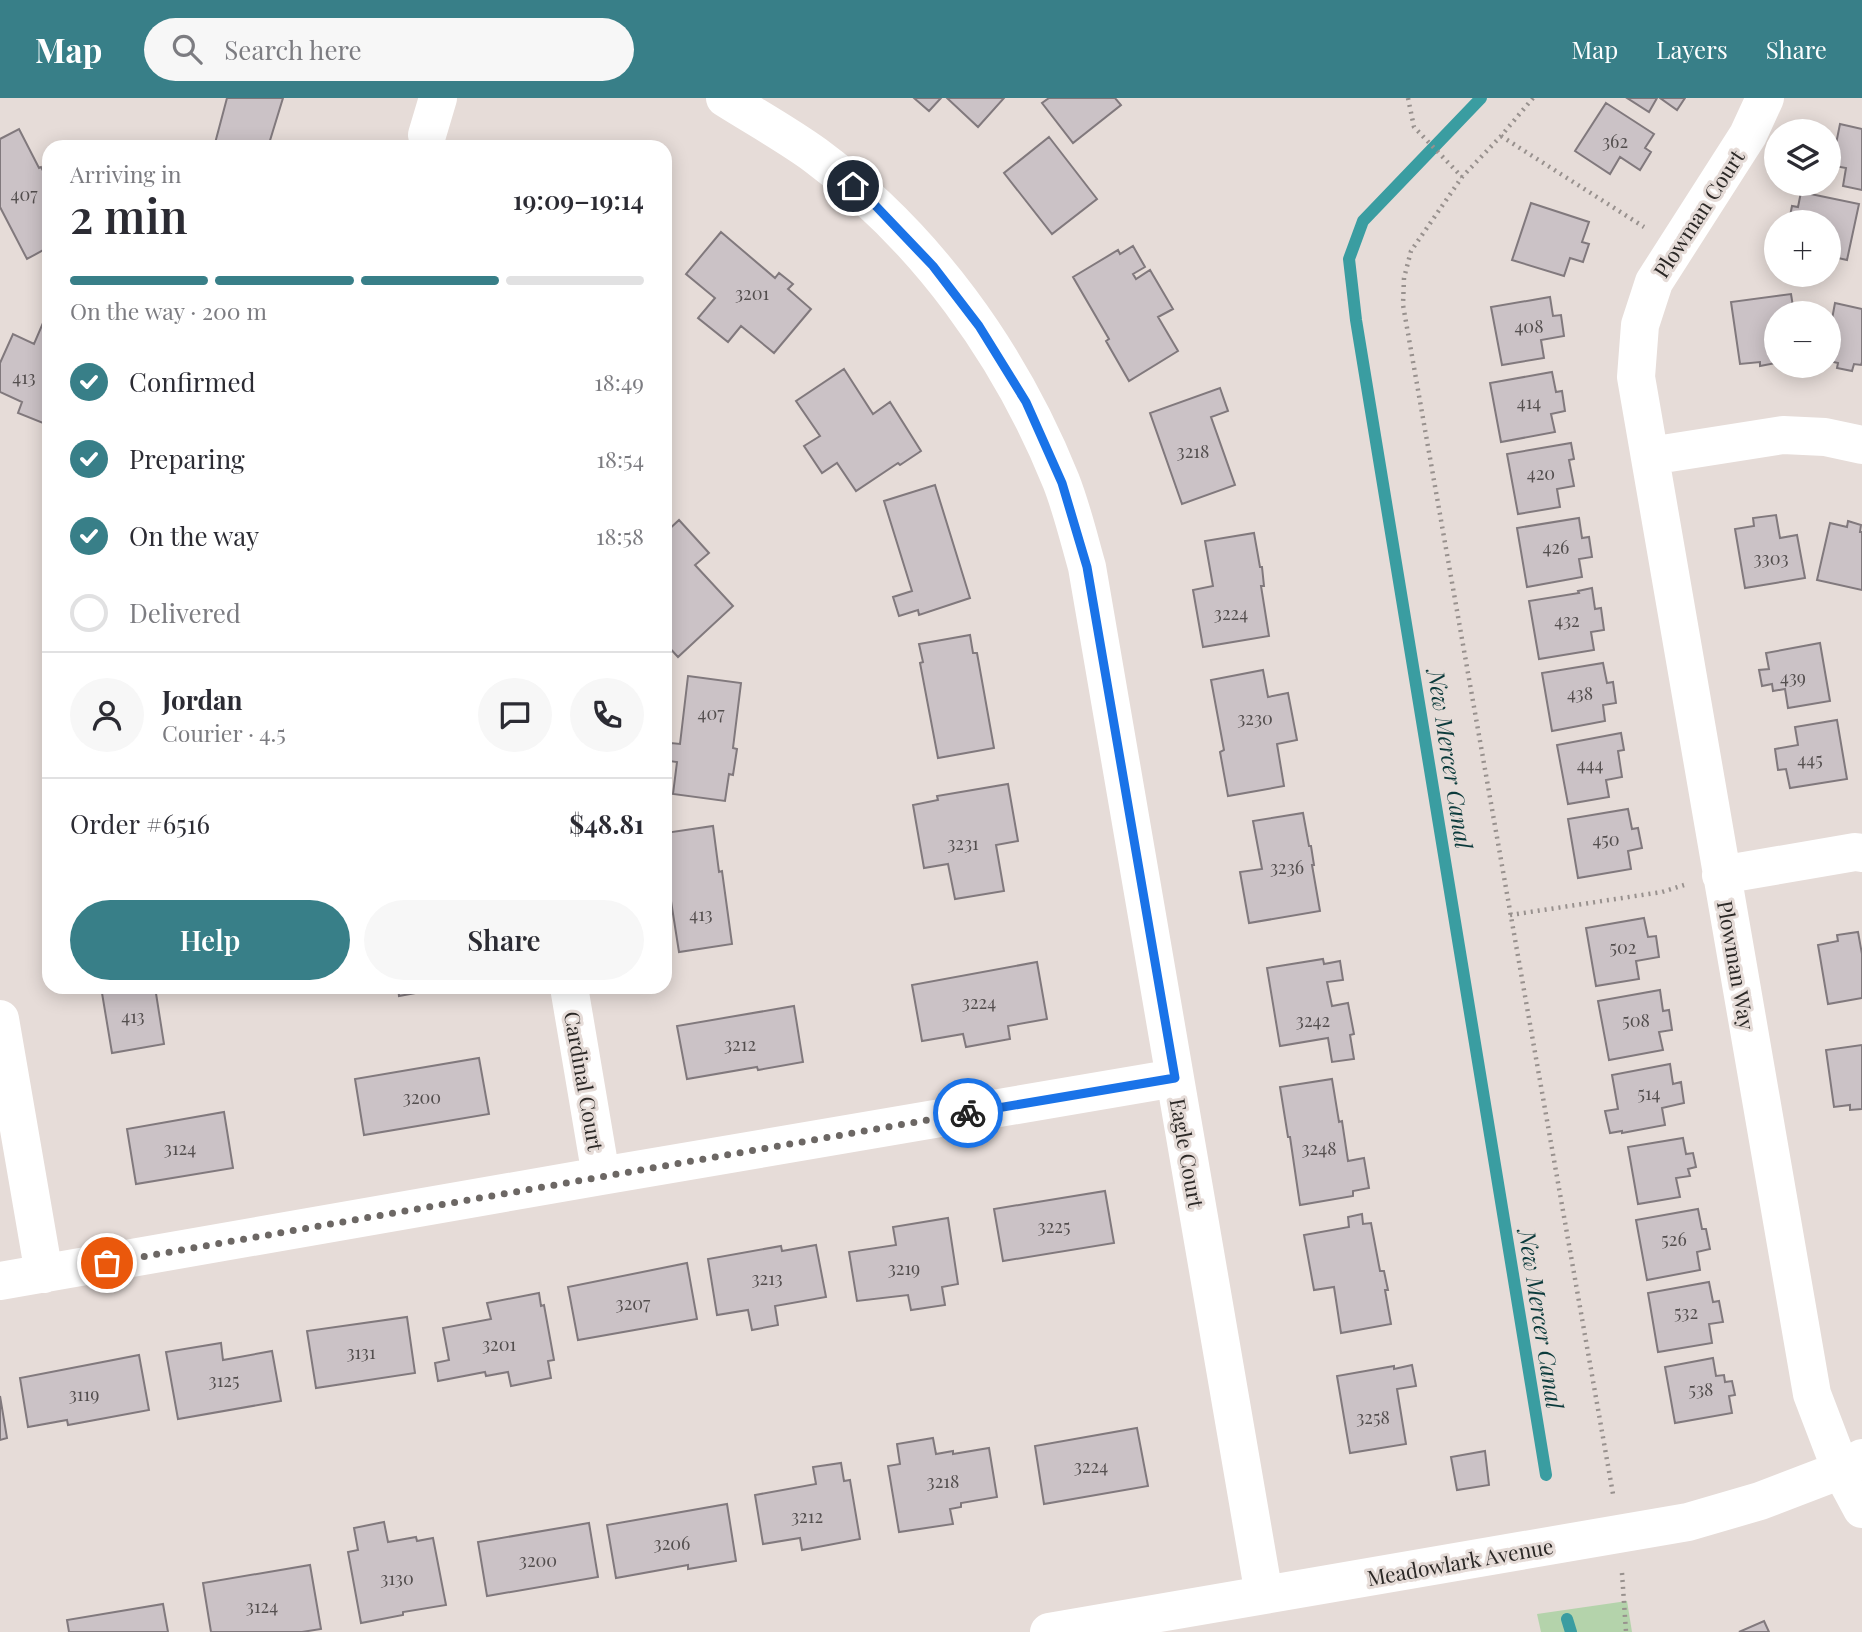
<!DOCTYPE html>
<meta charset="utf-8">
<style>
:root{--surface:#fff;--page:#f7f7f7;--text:#2b2b33;--muted:#7c7c81;--line:#e1e1e2;--accent:#387f88}
body{margin:0;font-family:"Playfair Display",serif;background:var(--page);color:var(--text);height:100vh;display:flex;flex-direction:column;font-size:26px;white-space:nowrap}
*{box-sizing:border-box;margin:0}
p{font-size:23px;color:var(--muted)}
.icon{flex:none;width:38px;height:38px;fill:none;stroke:currentColor;stroke-width:2;stroke-linecap:round;stroke-linejoin:round}
.map{position:relative;flex:1;overflow:hidden}
.drawer{position:absolute;left:42px;top:42px;width:630px;height:854px;display:flex;flex-direction:column;background:var(--surface);border-radius:21px;box-shadow:0 4px 18px #0003}
.drawer>*{flex:none}
.buttons{position:absolute;left:1764px;top:21px;display:grid;gap:14px}
.buttons a{display:grid;place-items:center;width:77px;height:77px;border-radius:50%;background:var(--surface);box-shadow:0 4px 18px #0003;font-size:35px}
.pin{position:absolute;display:grid;place-items:center;width:60px;height:60px;color:#fff;margin:-30px;border:4px solid #fff;border-radius:50%;box-shadow:0 2px 7px #0007}
.courier{position:absolute;display:grid;place-items:center;width:70px;height:70px;margin:-35px;border:5px solid #1a73e8;border-radius:50%;background:#fff;color:#222;box-shadow:0 2px 9px #0007}
.head em{font-style:normal;font-weight:600}
.head div{display:flex;flex-direction:column-reverse}
.head{display:flex;align-items:center;justify-content:space-between;height:119px;padding:0 28px}
h1{font-size:46px;font-weight:600;line-height:52px}
.bar{display:grid;grid-template-columns:repeat(4,1fr);gap:10px 7px;align-content:center;height:84px;padding:0 28px}
.bar i{height:9px;border-radius:5px;background:var(--line)}
.bar .on{background:var(--accent)}
.bar p{grid-column:span 4}
.line{display:flex;align-items:center;gap:18px;padding:0 28px;border-top:2px solid var(--line)}
.line div{flex:1}
.round{display:grid;place-items:center;flex:none;width:74px;height:74px;border-radius:37px;background:var(--page)}
ol{padding:0 28px;list-style:none}
li{display:flex;align-items:center;gap:21px;height:77px}
li p{margin-inline-start:auto}
li .icon{padding:7px;border-radius:50%;background:var(--accent);color:#fff;stroke-width:4}
li:last-child{color:var(--muted)}
li i{width:38px;height:38px;border:4px solid var(--line);border-radius:50%}
.action{display:flex;gap:14px;margin-top:auto;padding:14px 28px}
.action a{flex:1;height:80px;border-radius:42px;background:var(--accent);color:#fff;font-size:28px;font-weight:600;line-height:80px;text-align:center}
.action a+a{background:var(--page);color:var(--text)}
header{display:flex;align-items:center;gap:42px;box-sizing:border-box;height:98px;padding:0 35px;background:var(--accent);color:#fff}
header strong{font-size:33px}
nav{display:flex;gap:38px;margin-inline-start:auto;font-size:24px}
.search{width:490px;height:63px;background:var(--page);display:flex;align-items:center;gap:18px;box-sizing:border-box;padding:0 24px;border-radius:38px;color:var(--muted);font-size:26px}
.map>svg:first-child{display:block}
.green{fill:#b4d3ab}
.lines{fill:none;stroke-linecap:round;stroke-linejoin:round}
.stream{stroke:#3a9da1;stroke-width:12}
.building{fill:#cbc2c6;stroke:#81797d;stroke-width:2}
.path{stroke:#98918e;stroke-width:4.5;stroke-dasharray:2 5;stroke-linecap:butt}
.minor{stroke:#fff;stroke-width:38}
.done{stroke:#6c6764;stroke-width:7;stroke-dasharray:0 12.6}
.route{stroke:#1a73e8;stroke-width:9}
.labels{text-anchor:middle;dominant-baseline:central;stroke-width:6;stroke-linejoin:round;paint-order:stroke}
.number-label{font-size:18px;fill:#534e4e}
.street-label{font-size:21px;fill:#2b2826;stroke:#e6dcd8}
.water-label{font-size:23px;font-style:italic;fill:#0b3a3b;stroke:#e6dcd8}
</style>
<header>
<strong>Map</strong>
<div class="search"><svg class="icon" aria-label="search" viewBox="0 0 24 24"><circle cx="10" cy="10" r="6"/><path d="M15 15l6 6"/></svg>Search here</div>
<nav><a>Map</a><a>Layers</a><a>Share</a></nav>
</header>
<div class="map">
<svg width="1862" height="1534" viewBox="0 0 1862 1534">
<rect width="100%" height="100%" fill="#e6dcd8"/>
<path class="green" d="M1627 1503 1632 1534H1541L1537 1516Z"/>
<g class="lines">
<path class="stream" d="M1481 0 1363 123 1349 161 1356 222 1546 1377
M1567 1521 1571 1534"/>
</g>
<path class="building" d="M227 0H283L268 49H214Z
M914 0H941L929 13Z
M947 0H1004L978 29Z
M1049 0H1115L1121 7 1073 45 1042 5Z
M1627 0H1657L1649 14Z
M1660 0H1685L1677 12Z
M1606 5 1654 36 1645 50 1651 54 1640 72 1620 59 1610 76 1575 53Z
M1840 26 1862 31V92L1843 88 1846 70 1829 67V45L1836 46Z
M19 31 39 70 41 69 49 84V149L27 161 0 109V41Z
M1049 39 1097 101 1052 136 1004 75Z
M1801 94 1859 106 1847 162 1829 158V124L1789 123 1792 108 1798 109Z
M1531 105 1589 124 1582 144 1589 146 1583 164 1570 160 1564 178 1512 162Z
M721 134 775 180 779 175 793 186 788 191 811 211 774 255 741 228 728 244 698 220 715 200 686 176Z
M1133 148 1145 169 1133 176 1136 181 1150 172 1173 211 1158 219 1178 253 1129 283 1106 243 1109 241 1073 179 1118 152 1120 156Z
M1791 196 1794 215H1776V265L1760 268V264L1740 266 1731 204Z
M1550 199 1553 218 1561 217 1564 238 1541 242 1544 260 1502 267 1491 209Z
M1835 205 1862 211V264L1861 267 1854 266 1852 273 1837 270 1838 265 1829 263V237Z
M49 211V315L47 314 43 325 18 315 22 304 0 294V265L13 236 34 246Z
M844 271 873 316 890 304 921 353 900 367 898 365 856 393 837 365 822 375 804 348 820 338 796 303Z
M1552 274 1556 294 1562 293 1565 313 1551 316 1555 334 1501 344 1490 285Z
M1220 290 1228 313 1211 319 1235 387 1182 406 1150 315Z
M1571 345 1574 361 1569 362 1574 388 1557 391 1560 409 1518 416 1507 356Z
M935 387 970 500 919 517 918 512 899 518 893 499 912 493 884 403Z
M1776 417 1780 440 1797 437 1805 480 1745 490 1735 431 1754 428 1753 420Z
M1579 420 1582 440 1589 439 1592 459 1579 461 1582 479 1527 489 1517 430Z
M679 422 709 455 695 467 733 508 678 559 665 545V435Z
M1848 423 1861 427 1860 434H1862V492L1817 482 1830 425 1847 429Z
M1254 435 1260 469H1262L1264 488H1261L1269 538 1203 549 1193 492 1213 488 1205 443Z
M1592 490 1595 511 1601 510 1604 532 1591 534 1594 552 1539 561 1529 503 1579 495 1578 493Z
M970 537 973 555H977L994 650 938 660 920 565 923 564 919 546Z
M1820 545 1830 603 1788 610 1785 591 1773 593 1772 586 1762 588 1759 572 1769 571 1766 555Z
M1603 565 1607 585 1613 584 1616 605 1603 607 1605 623 1552 633 1542 575Z
M1263 572 1268 599 1288 595 1297 642 1277 646 1284 688 1228 698 1220 654 1224 652 1211 582Z
M688 578 741 585 733 650 737 651 733 677 729 676 725 703 673 696 677 664 669 663 671 645 680 646Z
M1837 622 1847 681 1790 690 1786 671 1778 672 1775 651 1798 647 1795 629Z
M1621 635 1624 652 1618 653 1622 679 1606 682 1609 699 1568 706 1557 647Z
M1008 686 1018 743 996 747 1004 793 955 801 948 766 924 770 913 707 938 702 937 698Z
M1628 711 1632 731 1638 730 1642 750 1628 753 1631 771 1578 780 1568 721Z
M1303 715 1309 748H1311L1314 767H1312L1320 813 1249 825 1240 774 1262 771 1253 723Z
M713 728 719 774 722 773 732 846 679 854 665 765V735Z
M1644 820 1648 839 1656 838 1659 859 1636 863 1639 881 1596 888 1586 830Z
M1858 834 1862 856V900L1828 906 1818 847 1838 843 1837 837Z
M1323 861 1324 866 1340 863 1343 882 1327 884 1332 908 1348 905 1354 936 1350 937 1354 961 1332 964 1328 940 1280 948 1267 870Z
M1037 864 1047 921 1008 928 1010 941 966 949 963 936 922 943 912 887Z
M101 889H155L164 946 112 955Z
M398 889H448L399 898Z
M1660 892 1663 913 1669 912 1672 932 1659 934 1663 952 1609 962 1598 903Z
M794 908 803 964 758 972 757 969 687 981 677 928Z
M1862 947V1011L1850 1012V1007L1834 1009 1826 952Z
M479 960 489 1016 364 1037 355 981Z
M1670 966 1673 986 1681 984 1684 1005 1662 1010 1665 1027 1622 1035V1033L1610 1035 1605 1013 1618 1011 1612 977Z
M1332 981 1339 1024 1342 1023 1348 1063 1364 1060 1369 1090 1353 1093V1098L1300 1107 1290 1039H1288L1280 989Z
M224 1014 233 1070 136 1086 127 1031Z
M1683 1040 1686 1056 1693 1055 1696 1069 1688 1071 1690 1078 1676 1080 1680 1099 1638 1106 1628 1049Z
M1105 1093 1114 1145 1003 1163 994 1111Z
M1698 1111 1702 1131H1706L1710 1151 1697 1154 1700 1172 1647 1182 1636 1122Z
M1362 1116 1363 1126 1371 1125 1380 1173H1384L1388 1192H1385L1391 1226 1341 1235 1334 1189 1314 1192 1304 1137 1349 1129 1348 1119Z
M948 1120 958 1186 942 1189 945 1207 911 1212 908 1197 857 1203 849 1154 896 1147 893 1129Z
M816 1147 826 1199 775 1208 778 1227 752 1232 748 1212 717 1217 708 1161 781 1148 782 1153Z
M687 1165 697 1221 578 1242 568 1189Z
M1709 1184 1713 1204 1719 1203 1723 1224 1709 1226 1712 1245 1658 1254 1648 1195Z
M539 1195 541 1208 544 1207 554 1262 548 1263 551 1280 511 1288 508 1274 486 1278 485 1274 438 1283 435 1265 449 1262 443 1230 491 1221 487 1205Z
M407 1219 415 1275 316 1290 307 1233Z
M221 1245 223 1262 272 1253 281 1303 178 1321 166 1254Z
M139 1257 149 1312 68 1327 67 1322 28 1329 20 1280Z
M1713 1260 1716 1278 1724 1277 1725 1284 1732 1283 1735 1297 1729 1298 1732 1315 1675 1325 1665 1269Z
M1412 1267 1416 1288 1397 1291 1406 1346 1350 1355 1337 1278 1394 1268V1271Z
M0 1298 7 1340 0 1342Z
M1137 1330 1148 1388 1044 1406 1035 1348Z
M933 1340 936 1356 953 1353V1356L989 1350 997 1399 961 1405V1409L950 1411 953 1426 899 1434 888 1368 900 1366 897 1346Z
M1485 1353 1489 1387 1457 1392 1451 1359Z
M841 1365 844 1383 850 1382 860 1441 802 1452 800 1440 763 1446 755 1397 816 1386 813 1369Z
M727 1406 736 1463 688 1471V1467L616 1480 607 1427Z
M384 1424 388 1444 416 1439 417 1443 433 1440 446 1507 403 1514V1517L361 1525 348 1454 358 1452 354 1430Z
M589 1425 598 1479 487 1498 478 1444Z
M310 1467 321 1531 302 1534H211L203 1485Z
M163 1506 168 1534H69L67 1522Z
M1764 1523 1769 1534H1739Z"/>
<g class="lines">
<path class="path" d="M1408 0 1414 29 1462 79
M1533 0 1501 38 1462 79 1411 153 1404 180 1403 207 1613 1396
M1501 38 1644 129
M1510 817 1662 794 1684 787
M1622 1475 1626 1534"/>
<path class="minor" d="M725 0C755 19 786 36 815 57 926 139 1010 256 1061 383 1072 411 1079 441 1087 469L1264 1497
M1765 0 1748 37 1654 184 1640 227 1636 279 1812 1296 1841 1372 1862 1411
M427 37 438 0
M1650 358 1783 337 1825 339 1862 347
M1721 777 1855 754 1862 755
M569 889 601 1078
M0 921 44 1176
M0 1183 601 1078 1175 980
M1049 1534 1688 1424 1760 1403 1841 1372 1862 1360"/>
</g>
<g class="lines">
<path class="done" d="M107 1165 968 1015"/>
<path class="route" d="M853 88 872 104 933 168 979 228 1026 304 1062 385 1087 469 1175 980 968 1015"/>
</g>
<g class="labels">
<g class="number-label">
<text x="1615" y="43">362</text>
<text x="24" y="96">407</text>
<text x="752" y="195">3201</text>
<text x="1529" y="228">408</text>
<text x="24" y="279">413</text>
<text x="1529" y="304">414</text>
<text x="1193" y="353">3218</text>
<text x="1541" y="375">420</text>
<text x="1556" y="449">426</text>
<text x="1771" y="460">3303</text>
<text x="1231" y="515">3224</text>
<text x="1567" y="522">432</text>
<text x="1793" y="579">439</text>
<text x="1580" y="595">438</text>
<text x="711" y="615">407</text>
<text x="1255" y="620">3230</text>
<text x="1810" y="661">445</text>
<text x="1590" y="666">444</text>
<text x="1606" y="741">450</text>
<text x="963" y="745">3231</text>
<text x="1287" y="769">3236</text>
<text x="701" y="816">413</text>
<text x="1623" y="849">502</text>
<text x="979" y="904">3224</text>
<text x="133" y="918">413</text>
<text x="1313" y="922">3242</text>
<text x="1636" y="922">508</text>
<text x="740" y="946">3212</text>
<text x="1649" y="995">514</text>
<text x="422" y="999">3200</text>
<text x="180" y="1050">3124</text>
<text x="1319" y="1050">3248</text>
<text x="1054" y="1128">3225</text>
<text x="1674" y="1141">526</text>
<text x="904" y="1170">3219</text>
<text x="767" y="1180">3213</text>
<text x="633" y="1205">3207</text>
<text x="1686" y="1214">532</text>
<text x="499" y="1246">3201</text>
<text x="361" y="1254">3131</text>
<text x="224" y="1282">3125</text>
<text x="1701" y="1291">538</text>
<text x="84" y="1296">3119</text>
<text x="1373" y="1319">3258</text>
<text x="1091" y="1368">3224</text>
<text x="943" y="1383">3218</text>
<text x="807" y="1418">3212</text>
<text x="672" y="1445">3206</text>
<text x="538" y="1462">3200</text>
<text x="397" y="1480">3130</text>
<text x="262" y="1508">3124</text>
</g>
<g class="street-label">
<text transform="translate(1698 115) rotate(-57)">Plowman Court</text>
<text transform="translate(1737 867) rotate(80)">Plowman Way</text>
<text transform="translate(585 983) rotate(80)">Cardinal Court</text>
<text transform="translate(1188 1055) rotate(80)">Eagle Court</text>
<text transform="translate(1460 1463) rotate(-10)">Meadowlark Avenue</text>
</g>
<g class="water-label">
<text transform="translate(1451 661) rotate(81)">New Mercer Canal</text>
<text transform="translate(1542 1221) rotate(81)">New Mercer Canal</text>
</g>
</g>
</svg>
<div class="buttons">
<a><svg class="icon" aria-label="layers" viewBox="0 0 24 24"><path d="M12 4l9 5-9 5-9-5zM3 14l9 5 9-5"/></svg></a>
<a>+</a>
<a>−</a>
</div>
<div class="pin" style="left:107px;top:1165px;background:#ea580c"><svg class="icon" aria-label="bag" viewBox="0 0 24 24"><path d="M5 8h14l-1 12H6zM9 8a3 3 0 0 1 6 0"/></svg></div>
<div class="pin" style="left:853px;top:88px;background:#1f2937"><svg class="icon" aria-label="home" viewBox="0 0 24 24"><path d="M3 11l9-7 9 7M6 9v11h12V9"/></svg></div>
<div class="courier" style="left:968px;top:1015px"><svg class="icon" aria-label="bike" viewBox="0 0 24 24"><circle cx="6" cy="16" r="4"/><circle cx="18" cy="16" r="4"/><path d="M6 16l4-8h5l3 8M10 8l3 8H6M13 5h3"/></svg></div>
<section class="drawer">
<div class="head"><div><h1>2 min</h1><p>Arriving in</p></div><em>19:09–19:14</em></div>
<div class="bar"><i class="on"></i><i class="on"></i><i class="on"></i><i></i><p>On the way · 200 m</p></div>
<ol>
<li><svg class="icon" aria-label="check" viewBox="0 0 24 24"><path d="M5 12l5 5 9-10"/></svg>Confirmed<p>18:49</p></li>
<li><svg class="icon" aria-label="check" viewBox="0 0 24 24"><path d="M5 12l5 5 9-10"/></svg>Preparing<p>18:54</p></li>
<li><svg class="icon" aria-label="check" viewBox="0 0 24 24"><path d="M5 12l5 5 9-10"/></svg>On the way<p>18:58</p></li>
<li><i></i>Delivered</li>
</ol>
<div class="line" style="height:126px"><a class="round"><svg class="icon" aria-label="person" viewBox="0 0 24 24"><circle cx="12" cy="8" r="4"/><path d="M4 21q1-7 8-7t8 7"/></svg></a><div><b>Jordan</b><p>Courier · 4.5</p></div><a class="round"><svg class="icon" aria-label="chat" viewBox="0 0 24 24"><path d="M4 5h16v11H9l-5 4z"/></svg></a><a class="round"><svg class="icon" aria-label="phone" viewBox="0 0 24 24"><path d="M5 4h4l2 5-3 2q2 4 5 5l2-3 5 2v4C11 20 4 13 5 4z"/></svg></a></div>
<div class="line" style="height:91px"><div>Order #6516</div><b>$48.81</b></div>
<div class="action"><a>Help</a><a>Share</a></div>
</section>
</div>
